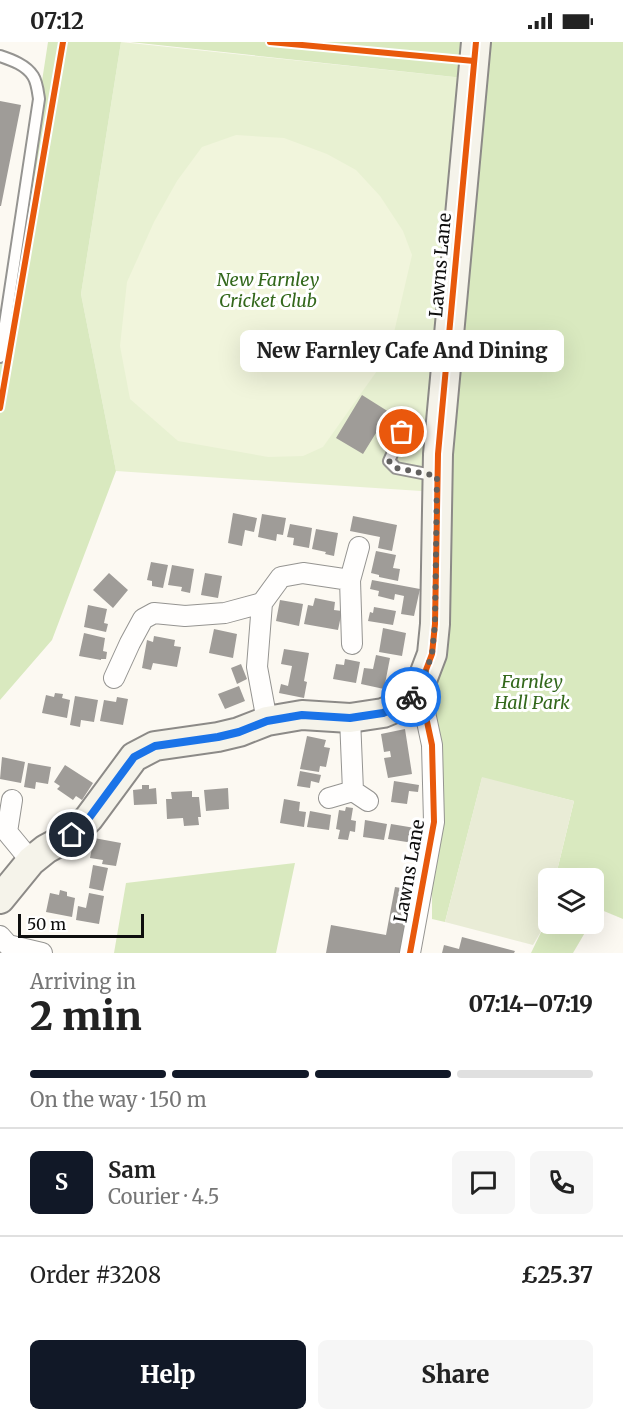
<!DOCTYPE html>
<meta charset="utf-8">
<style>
:root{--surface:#fff;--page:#f6f6f6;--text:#222;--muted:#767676;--line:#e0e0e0;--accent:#111827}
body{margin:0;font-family:Merriweather,serif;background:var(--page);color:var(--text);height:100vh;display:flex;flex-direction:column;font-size:22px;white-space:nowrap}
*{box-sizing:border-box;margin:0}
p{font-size:20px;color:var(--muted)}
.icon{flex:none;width:33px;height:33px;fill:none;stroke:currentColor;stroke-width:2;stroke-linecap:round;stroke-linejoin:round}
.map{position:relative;height:911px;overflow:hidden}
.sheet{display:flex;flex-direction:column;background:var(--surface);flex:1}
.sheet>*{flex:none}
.controls{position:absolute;left:538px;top:826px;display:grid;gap:12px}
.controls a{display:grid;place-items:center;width:66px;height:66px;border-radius:9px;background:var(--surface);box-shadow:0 6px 24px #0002;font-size:30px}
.scale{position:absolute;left:18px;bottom:15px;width:126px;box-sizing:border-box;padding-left:6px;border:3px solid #0e0e0e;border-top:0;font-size:16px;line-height:21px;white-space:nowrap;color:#0e0e0e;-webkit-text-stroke:4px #fff;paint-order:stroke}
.pin{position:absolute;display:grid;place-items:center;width:51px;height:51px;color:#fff;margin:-26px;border:3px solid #fff;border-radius:50%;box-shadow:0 2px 6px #0007}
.courier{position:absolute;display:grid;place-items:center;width:60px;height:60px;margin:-30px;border:4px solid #1a73e8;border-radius:50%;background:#fff;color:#222;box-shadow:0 2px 8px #0007}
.bubble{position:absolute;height:42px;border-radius:9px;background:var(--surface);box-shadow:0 6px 24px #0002;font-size:20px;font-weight:800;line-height:42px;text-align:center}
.summary em{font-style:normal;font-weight:800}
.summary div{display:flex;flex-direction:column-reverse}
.summary{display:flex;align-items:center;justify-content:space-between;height:102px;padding:0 30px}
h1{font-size:39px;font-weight:800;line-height:45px}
.bar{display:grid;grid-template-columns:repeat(4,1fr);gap:9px 6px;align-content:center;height:72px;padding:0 30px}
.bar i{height:8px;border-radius:4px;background:var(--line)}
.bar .on{background:var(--accent)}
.bar p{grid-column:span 4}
.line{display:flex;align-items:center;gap:15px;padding:0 30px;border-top:2px solid var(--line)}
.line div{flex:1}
.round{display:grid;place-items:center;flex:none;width:63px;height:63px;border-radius:9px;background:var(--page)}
.primary-button{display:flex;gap:12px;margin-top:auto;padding:12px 30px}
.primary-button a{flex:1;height:69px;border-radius:9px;background:var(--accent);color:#fff;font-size:24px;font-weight:800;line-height:69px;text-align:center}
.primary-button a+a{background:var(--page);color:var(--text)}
.status{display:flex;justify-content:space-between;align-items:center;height:42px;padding:0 30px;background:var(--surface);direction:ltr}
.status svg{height:16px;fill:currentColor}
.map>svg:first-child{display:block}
.green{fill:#e8f1d2}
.forest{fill:#d9e9bf}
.cemetery{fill:#e9ecd6}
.pitch{fill:#f1f5dc}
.building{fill:#9f9c98}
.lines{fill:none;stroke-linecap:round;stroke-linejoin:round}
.lane-casing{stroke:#959491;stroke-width:14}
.street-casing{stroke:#959491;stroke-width:22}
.secondary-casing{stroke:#8c8a87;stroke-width:32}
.lane{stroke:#fffefd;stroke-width:10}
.street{stroke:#fffefd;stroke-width:20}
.secondary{stroke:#f5f3ea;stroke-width:28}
.cycleway-casing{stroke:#fff;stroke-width:10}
.cycleway{stroke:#e8590c;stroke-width:6}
.done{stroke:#61605e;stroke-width:6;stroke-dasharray:0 10.8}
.route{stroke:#1a73e8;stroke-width:8}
.labels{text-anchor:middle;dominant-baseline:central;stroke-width:6;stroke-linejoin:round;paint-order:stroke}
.street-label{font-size:18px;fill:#0e0e0e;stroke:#fff}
.park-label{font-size:18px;font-style:italic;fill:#33681c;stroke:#fff}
</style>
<div class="status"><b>07:12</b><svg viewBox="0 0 49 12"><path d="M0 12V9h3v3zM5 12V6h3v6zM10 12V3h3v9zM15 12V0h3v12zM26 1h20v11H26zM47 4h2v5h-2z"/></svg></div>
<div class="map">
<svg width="623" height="911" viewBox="0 0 623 911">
<rect width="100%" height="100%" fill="#fcf9f2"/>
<path class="green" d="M121 0 473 37 436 450 116 429 81 252Z"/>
<path class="forest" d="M48 0H121L81 252 116 429 52 598 0 658V313Z
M130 0H623V877L599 867 594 875V837H555L574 759 482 736 445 880 432 877V847L422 845 434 780 426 675 473 37Z
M295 821 276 911H114L126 841Z
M549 861V882H590L573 911H531L543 886Z"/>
<path class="cemetery" d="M482 735 574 759 555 837H549V861L543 886 533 903 445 880Z"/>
<path class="pitch" d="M236 93 284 96 327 112 356 128 380 154 403 189 412 213 389 312 323 405 303 414 268 415 178 399 130 357 120 304 127 240 154 180 177 139 202 105Z"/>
<path class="building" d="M0 59 21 63 1 164H0Z
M362 353 389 370 363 412 336 396Z
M233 471 257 476 254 490 245 488 242 504 228 501Z
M262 472 286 476 283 493 277 492 276 499 258 495Z
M353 474 397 483 392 509 378 506 380 495 350 489Z
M290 482 312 486 309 506 293 503 294 496 287 495Z
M316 487 338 491 334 514 325 512 326 510 312 507Z
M376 509 396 513 393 526 400 527 398 539 379 535V533L371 531Z
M151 520 168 523 163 546 152 544V539L147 538Z
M172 523 194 527 190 551 181 549 182 545 168 543Z
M109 531 128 548 113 566 93 548Z
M205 531 222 534 218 556 201 553Z
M372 538 420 547 414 574 401 572 404 554 395 552 394 558 378 554 379 549 370 547Z
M315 556 335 560 334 568 342 569 338 588 304 582 308 563 313 564Z
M280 558 303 562 299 584 276 579Z
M88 563 107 567 104 581 108 582 106 590 84 585Z
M374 565 396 569 393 583 368 579 370 570 373 571Z
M383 586 406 591 402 614 379 610Z
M214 587 237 592 233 616 209 611Z
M84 591 105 596 103 609 107 610 106 617H101V618L79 614Z
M154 594 175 598 174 604 181 605 177 625 153 621 151 628 142 626 147 598 153 600Z
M284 607 309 611 304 639 307 640 304 656 279 651 281 642 288 644 292 624 281 622Z
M376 613 390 616 384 647 361 642 364 626 373 627Z
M345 617 360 620 356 641 333 637 336 622 344 623Z
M241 622 247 637 237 642 231 626Z
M239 644 245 659 225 667 218 652Z
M55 651 63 652 62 656 70 658 67 676 42 671 46 653 54 655Z
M75 654 98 658 94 680 81 678 80 685 70 683Z
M117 655 128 657 123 683 100 679 104 658 116 660Z
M405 687 412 732 388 736 384 716 391 715 390 709 384 710 381 692Z
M307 694 326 698 324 705 330 706 326 725 320 724 319 730 300 727Z
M2 715 25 720 21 741 0 737Z
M28 721 51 725 48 742 36 740 35 747 24 745Z
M65 723 93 741 82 758 76 754 73 758 57 747 60 744 54 740Z
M300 729 321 733 319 741 311 739 310 746 297 744Z
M394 739 419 743 418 750 409 749 407 762 391 760Z
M142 743H149V747L156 746 157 762 134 763 133 748 142 747Z
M228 746 229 767 206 769 204 748Z
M192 749V755H199L201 775H198L199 783 184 784 183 776 167 777 166 757H172L171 750Z
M284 757 300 760 299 769 306 770 304 785 280 781Z
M346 765 353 766 351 778 356 779 355 790 350 789 348 798 338 797 340 788 336 787 339 768 345 769Z
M310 769 331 773 329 788 307 785Z
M365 778 387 782 384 798 363 795Z
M391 782 415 786 413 801 388 797Z
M94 796 121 801 116 824 102 822 103 818 90 816Z
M93 823 108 826 103 849 89 846Z
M395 845 413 848 402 911H326L331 883 386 893Z
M60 848 67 850V854L75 856 72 875 46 870 50 851 59 853Z
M89 851 104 854 99 882 76 878 78 864 86 866Z
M462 895 515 909 514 911H442L444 903 459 907Z"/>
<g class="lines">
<defs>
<path id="lane" d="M0 14C12 18 26 23 33 34 37 40 38 50 39 57L0 315
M402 390 389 419 396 426 437 434"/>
<path id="street" d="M350 538 359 505
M262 561 281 535 303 531 350 538 352 602
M114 636 130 601 143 577 154 571 185 574 225 571 262 561 257 625 267 679
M350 676 353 749 368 759
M329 756 353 749
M12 758 7 790 31 819
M0 894 8 903 42 911
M410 911 434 780 432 703 426 675 421 641"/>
<path id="secondary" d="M0 857 31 819 46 807 72 793 89 776 134 715 155 704 218 695 239 690 267 679 302 673 350 676 383 671 407 661 421 641 432 612 435 582 438 412 476 0"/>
</defs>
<use href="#lane" class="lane-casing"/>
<use href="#street" class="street-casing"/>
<use href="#secondary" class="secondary-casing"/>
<use href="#lane" class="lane"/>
<use href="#street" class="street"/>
<use href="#secondary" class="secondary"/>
<defs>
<path id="cycleway" d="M270 0 474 19
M0 366 63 0
M410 911 434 780 432 703 426 675 421 641 432 612 435 582 438 412 476 0"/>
</defs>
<use href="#cycleway" class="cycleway-casing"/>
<use href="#cycleway" class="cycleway"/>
</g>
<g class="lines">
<path class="done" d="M402 390 389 419 396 426 437 434 435 582 432 612 422 641 411 655"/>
<path class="route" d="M72 793 89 776 134 715 155 704 218 695 239 690 267 679 302 673 350 676 383 671 406 661 411 655"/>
</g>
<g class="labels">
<g class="street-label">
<text transform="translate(440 223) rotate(-85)">Lawns Lane</text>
<text transform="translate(409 829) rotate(-80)">Lawns Lane</text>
</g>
<g class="park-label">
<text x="268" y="237">New Farnley<tspan x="268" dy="21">Cricket Club</tspan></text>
<text x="532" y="639">Farnley<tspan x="532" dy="21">Hall Park</tspan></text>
</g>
</g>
</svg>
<div class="controls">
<a><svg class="icon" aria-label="layers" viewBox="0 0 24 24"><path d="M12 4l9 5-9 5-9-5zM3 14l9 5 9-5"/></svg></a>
</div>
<div class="scale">50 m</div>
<div class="pin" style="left:402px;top:390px;background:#ea580c"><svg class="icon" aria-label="bag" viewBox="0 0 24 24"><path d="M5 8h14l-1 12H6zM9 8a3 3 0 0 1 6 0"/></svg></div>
<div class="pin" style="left:72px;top:793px;background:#1f2937"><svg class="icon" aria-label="home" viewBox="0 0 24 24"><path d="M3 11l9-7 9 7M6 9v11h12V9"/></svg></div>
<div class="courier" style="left:411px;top:655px"><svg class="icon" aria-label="bike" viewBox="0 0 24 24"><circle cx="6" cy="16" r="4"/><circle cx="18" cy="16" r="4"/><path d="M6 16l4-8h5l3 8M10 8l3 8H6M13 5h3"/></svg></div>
<div class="bubble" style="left:240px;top:288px;width:324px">New Farnley Cafe And Dining</div>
</div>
<section class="sheet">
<div class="summary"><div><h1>2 min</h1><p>Arriving in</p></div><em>07:14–07:19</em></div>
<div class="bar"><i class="on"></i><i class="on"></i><i class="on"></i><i></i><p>On the way · 150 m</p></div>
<div class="line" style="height:108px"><b class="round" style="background:var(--accent);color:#fff">S</b><div><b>Sam</b><p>Courier · 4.5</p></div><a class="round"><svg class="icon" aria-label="chat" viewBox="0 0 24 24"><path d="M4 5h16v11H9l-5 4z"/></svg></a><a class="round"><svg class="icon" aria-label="phone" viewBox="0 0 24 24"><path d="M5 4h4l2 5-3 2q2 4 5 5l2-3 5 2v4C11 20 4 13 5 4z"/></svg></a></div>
<div class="line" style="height:78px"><div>Order #3208</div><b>£25.37</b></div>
<div class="primary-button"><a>Help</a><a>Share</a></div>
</section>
